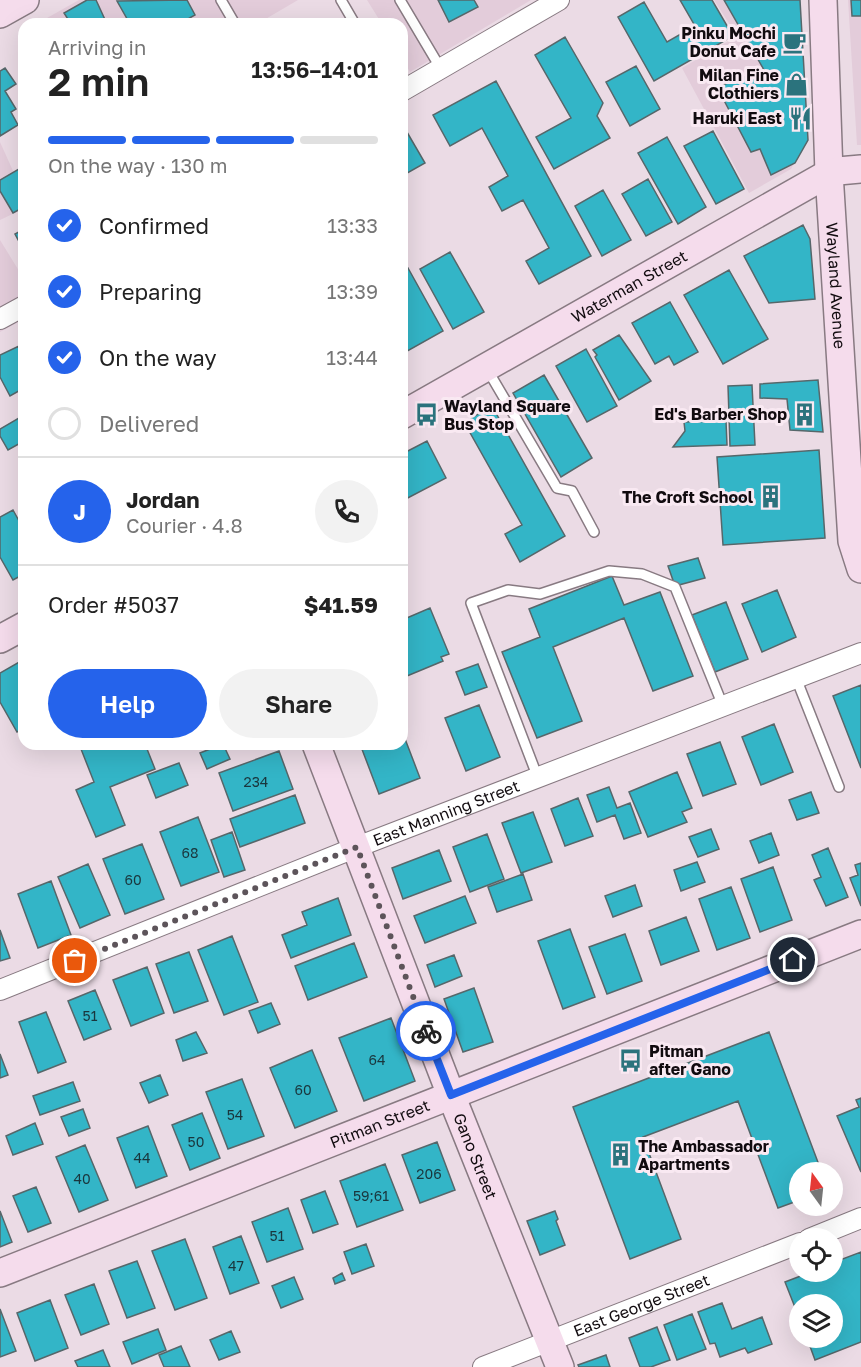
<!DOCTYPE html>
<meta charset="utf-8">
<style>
:root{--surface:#fff;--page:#f2f2f2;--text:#222;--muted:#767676;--line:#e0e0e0;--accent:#2563eb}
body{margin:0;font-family:"Golos Text",sans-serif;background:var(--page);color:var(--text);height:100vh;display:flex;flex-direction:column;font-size:22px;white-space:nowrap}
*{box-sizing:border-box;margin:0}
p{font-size:20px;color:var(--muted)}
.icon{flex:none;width:33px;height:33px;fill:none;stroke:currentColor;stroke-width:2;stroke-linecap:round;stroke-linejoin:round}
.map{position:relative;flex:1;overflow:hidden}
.sheet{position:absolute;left:18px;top:18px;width:390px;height:732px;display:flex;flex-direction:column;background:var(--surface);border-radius:18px;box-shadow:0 6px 24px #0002}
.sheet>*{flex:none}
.needle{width:39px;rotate:345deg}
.buttons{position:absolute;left:789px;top:1162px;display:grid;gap:12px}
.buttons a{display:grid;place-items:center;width:54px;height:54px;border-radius:50%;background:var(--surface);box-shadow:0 6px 24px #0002;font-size:30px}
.pin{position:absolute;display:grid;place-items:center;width:51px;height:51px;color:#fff;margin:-26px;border:3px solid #fff;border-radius:50%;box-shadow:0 2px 6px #0007}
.courier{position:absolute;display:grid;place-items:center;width:60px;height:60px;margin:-30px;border:4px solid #2563eb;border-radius:50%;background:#fff;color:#222;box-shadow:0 2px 8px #0007}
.headline em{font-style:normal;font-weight:600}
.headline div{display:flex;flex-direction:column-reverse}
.headline{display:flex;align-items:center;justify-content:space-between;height:102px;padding:0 30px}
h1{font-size:39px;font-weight:600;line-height:45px}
.bar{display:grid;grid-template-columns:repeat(4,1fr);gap:9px 6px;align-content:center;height:72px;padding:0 30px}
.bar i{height:8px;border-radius:4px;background:var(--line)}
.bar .active{background:var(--accent)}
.bar p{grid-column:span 4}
.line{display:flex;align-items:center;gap:15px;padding:0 30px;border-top:2px solid var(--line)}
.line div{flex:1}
.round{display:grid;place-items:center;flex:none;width:63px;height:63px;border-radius:32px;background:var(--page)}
ol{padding:0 30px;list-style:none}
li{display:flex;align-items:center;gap:18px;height:66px}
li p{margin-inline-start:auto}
li .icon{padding:6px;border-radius:50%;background:var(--accent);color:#fff;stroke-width:4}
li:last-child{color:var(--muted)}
li i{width:33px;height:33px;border:3px solid var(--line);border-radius:50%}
.cta{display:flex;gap:12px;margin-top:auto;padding:12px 30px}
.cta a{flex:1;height:69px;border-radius:36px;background:var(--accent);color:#fff;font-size:24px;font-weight:600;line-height:69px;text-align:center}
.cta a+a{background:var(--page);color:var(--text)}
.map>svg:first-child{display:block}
.built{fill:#e3ccda}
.building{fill:#33b5c7;stroke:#56676a;stroke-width:1.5}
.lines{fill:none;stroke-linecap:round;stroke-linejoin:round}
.lane-casing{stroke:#887a82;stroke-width:12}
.street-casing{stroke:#887a82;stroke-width:22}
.secondary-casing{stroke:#887a82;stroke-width:30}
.lane{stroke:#fff;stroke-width:9}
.street{stroke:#fff;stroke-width:20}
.secondary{stroke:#f5dcec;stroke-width:27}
.done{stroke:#5d545a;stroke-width:6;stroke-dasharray:0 10.8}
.route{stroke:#2563eb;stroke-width:8}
.labels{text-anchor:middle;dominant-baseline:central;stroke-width:6;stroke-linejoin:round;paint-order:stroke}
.number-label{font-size:14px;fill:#1a363d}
.poi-label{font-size:16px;font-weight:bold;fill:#110b0f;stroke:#f9e9f2;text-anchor:end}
.street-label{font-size:16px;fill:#110b0f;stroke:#f9e9f2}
</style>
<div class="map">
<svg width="861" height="1367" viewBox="0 0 861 1367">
<rect width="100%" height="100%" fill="#ebdbe5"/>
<path class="built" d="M79 0H298L257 24H49L47 18Z
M367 0H531L410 72 402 58V24H382Z
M714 0H799L806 142 791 169 749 193 682 68 737 36Z
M848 0H861V145H857Z
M0 142 23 193V209L0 220Z
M0 240 24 279V319L0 332Z"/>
<path class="building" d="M87 0H96L107 24H71L64 13Z
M187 0 195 15 186 20 188 24H130L117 1Z
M438 0H474L478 7 449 22Z
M680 0H712L733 36 654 81 618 17 644 2 667 42 695 26Z
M724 0H800L808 140 795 163 771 175 760 149 751 152 717 87 764 70Z
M851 0H861V16H852Z
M565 37 603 103 597 116 610 138 554 169 536 137 571 118 535 55Z
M636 66 660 109 630 126 606 82Z
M5 68 16 84 5 91 16 109 11 112 18 125 0 136V71Z
M496 81 591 256 539 284 526 261 549 248 523 200 502 211 489 187 508 176 482 128 450 146 433 115Z
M404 127 425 163 402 176V129Z
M713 131 744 189 716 204 684 146Z
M667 137 706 207 678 224 638 153Z
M24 166V207L13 213 0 191V180Z
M648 179 672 222 646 236 622 194Z
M603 190 631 240 602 256 575 206Z
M803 225 810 239 815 299 769 303 744 256Z
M24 229V251L15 234Z
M450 252 484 312 453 329 420 269Z
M408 268 443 331 402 354V271Z
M729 270 768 339 723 364 684 295Z
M670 302 698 352 674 365 669 356 655 364 632 323Z
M619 335 651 381 619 400 595 357 597 355 593 350Z
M19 346 24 355V388L10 396 0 377V355Z
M586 349 617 406 587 422 556 366Z
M544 375 592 458 561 477 513 393Z
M818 380 823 432 790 430 787 399 760 398V384Z
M752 385 755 445 730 446 728 386Z
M492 406 565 536 520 562 505 534 522 525 464 422Z
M24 415V441L8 450 0 436V429Z
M726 421 727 445 673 447 685 431 684 422Z
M427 441 446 478 402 501V454Z
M819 450 825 538 723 545 717 457Z
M13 510 24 530V574L13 580 0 557V517Z
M698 558 705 578 675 586 668 566Z
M612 576 624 605 660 592 693 676 653 691 624 618 553 647 582 721 537 738 502 652 540 637 529 609Z
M777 590 796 637 762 652 742 604Z
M726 602 748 659 715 672 692 615Z
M430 608 449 654 441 657 443 661 407 676 402 663V620Z
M21 661 24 666V728L17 732 0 702V673Z
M478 664 487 687 465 695 456 672Z
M861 685V768L833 696Z
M479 705 500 757 466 771 445 718Z
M774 724 793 772 761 785 742 737Z
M402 731 420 778 379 794 360 744H402Z
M720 742 736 784 703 796 687 754Z
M94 744H145L155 769 110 787 125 825 96 837 76 790 94 782 81 749Z
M223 744 230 759 207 769 200 753Z
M279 751 293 789 233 811 219 773Z
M179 763 188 785 156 798 147 775Z
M677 772 692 808 682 812 687 822 648 837 629 792Z
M609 787 617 808 630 803 641 833 624 839 615 815 597 822 587 795Z
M811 792 819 813 797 820 789 800Z
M295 795 305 823 240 847 230 819Z
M578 798 593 836 565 846 551 809Z
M533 812 552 862 521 873 502 823Z
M198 817 219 872 181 886 160 832Z
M711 829 719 849 698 857 689 837Z
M232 832 245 870 224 877 211 840Z
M771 833 779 855 759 863 750 841Z
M487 834 504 879 470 892 453 847Z
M142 844 164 899 125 914 103 859Z
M828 848 848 897 826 906 814 880 821 877 812 855Z
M439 850 451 881 403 899 392 868Z
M697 862 705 882 681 891 674 870Z
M861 863V906L850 878 858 875 855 865Z
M88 864 110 915 80 928 58 877Z
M773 867 792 920 760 932 741 879Z
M523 874 532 900 497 912 488 887Z
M51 881 71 935 38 948 18 894Z
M635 885 642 906 613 917 605 896Z
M731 887 750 938 717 950 699 899Z
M465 896 476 923 425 943 414 916Z
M338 898 351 935 291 958 282 935 307 925 302 912Z
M686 917 699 951 661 965 649 931Z
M570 929 595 997 563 1009 538 941Z
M0 930 10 958 0 961Z
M625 934 642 981 607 994 589 947Z
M232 936 258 1002 224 1015 198 950Z
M354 943 367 977 308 1000 295 966Z
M189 952 208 1001 174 1013 156 964Z
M454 955 462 976 435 987 427 965Z
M147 967 164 1013 131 1026 113 980Z
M474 988 493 1042 463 1052 444 999Z
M95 990 111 1029 84 1040 68 1001Z
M271 1003 280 1024 258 1033 249 1011Z
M46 1012 66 1062 38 1073 19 1022Z
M391 1018 415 1081 364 1101 339 1038Z
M196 1032 207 1053 183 1061 176 1040Z
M769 1032 822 1173H800V1200L778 1208 738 1101 643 1137 681 1239 630 1259 573 1107Z
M312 1050 337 1111 295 1128 270 1068Z
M0 1054 8 1075 0 1078Z
M160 1075 168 1095 149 1103 140 1083Z
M242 1079 264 1136 228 1149 206 1092Z
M73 1082 80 1101 40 1115 33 1096Z
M861 1098V1172L837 1116 859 1107 856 1100Z
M83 1109 90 1128 69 1136 61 1117Z
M202 1113 220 1158 190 1170 172 1125Z
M35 1123 43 1144 13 1155 6 1136Z
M148 1126 167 1176 136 1188 117 1138Z
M437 1142 455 1190 420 1203 402 1155Z
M85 1145 108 1200 79 1212 56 1157Z
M385 1164 403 1210 357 1227 340 1181Z
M36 1187 51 1223 28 1232 13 1196Z
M325 1191 338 1224 313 1233 301 1200Z
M288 1208 303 1249 267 1262 252 1222Z
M0 1211 12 1242 0 1247Z
M555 1211 558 1219 556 1221 565 1245 540 1255 527 1221Z
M241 1236 259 1283 230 1294 213 1247Z
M185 1239 207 1298 175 1310 152 1251Z
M366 1244 374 1266 352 1274 344 1252Z
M861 1252V1342L815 1360 807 1338H832V1305H800V1320L785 1282 811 1272H832V1263Z
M137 1261 155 1308 127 1318 109 1271Z
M342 1273 345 1280 335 1284 333 1278Z
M294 1277 303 1299 281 1308 272 1286Z
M94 1284 109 1324 81 1335 65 1295Z
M50 1300 68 1348 35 1361 17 1313Z
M722 1303 732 1329 762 1317 772 1344 748 1353 745 1348 720 1357 715 1343 710 1344 698 1312Z
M0 1309 16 1351 0 1357Z
M692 1314 706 1349 677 1360 664 1325Z
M657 1327 670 1360 651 1367H640L629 1338Z
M158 1329 166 1350 132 1364 123 1342Z
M231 1331 240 1352 219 1360 210 1340Z
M181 1346 190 1367H164L159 1355Z
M103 1350 110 1367H78L75 1361Z
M606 1355 610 1367H579L578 1365Z"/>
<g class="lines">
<defs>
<path id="lane" d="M221 0 235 24
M341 0 355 24
M400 0 441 69
M487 369 557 488 572 491 594 532
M796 678 839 787
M538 778 471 603 508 590 540 594 609 571 642 574 675 587 723 706"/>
<g id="street">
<path d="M402 91 559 0"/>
<path d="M0 319 24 306"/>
<path id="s1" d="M0 990 357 847 861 653"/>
<path d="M809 1239 861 1218"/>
<path id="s2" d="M483 1367 800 1243"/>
</g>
<g id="secondary">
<path id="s3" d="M823 0 829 173 852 541 861 569"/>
<path d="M0 14 25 0"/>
<path id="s4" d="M402 415 822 177 838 171 861 169"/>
<path d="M0 639 24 626"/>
<path id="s5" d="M316 744 451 1095 560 1367"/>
<path id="s6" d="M0 1273 861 934"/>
</g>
</defs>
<use href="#lane" class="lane-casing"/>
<use href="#street" class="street-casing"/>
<use href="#secondary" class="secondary-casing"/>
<use href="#lane" class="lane"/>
<use href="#street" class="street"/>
<use href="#secondary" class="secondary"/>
</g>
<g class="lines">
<path class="done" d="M75 961 357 847 426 1031"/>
<path class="route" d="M426 1031 451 1095 793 960"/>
</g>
<defs>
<symbol id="cafe-bare" viewBox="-9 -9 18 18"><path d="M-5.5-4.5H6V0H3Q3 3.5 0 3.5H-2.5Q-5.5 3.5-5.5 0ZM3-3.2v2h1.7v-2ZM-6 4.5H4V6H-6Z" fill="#2b737d" stroke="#f9e9f2" stroke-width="2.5" paint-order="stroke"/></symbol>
<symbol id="shop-bare" viewBox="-9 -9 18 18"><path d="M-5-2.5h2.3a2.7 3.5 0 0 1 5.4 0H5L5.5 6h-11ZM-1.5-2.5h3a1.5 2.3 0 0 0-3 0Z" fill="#2b737d" stroke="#f9e9f2" stroke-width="2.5" paint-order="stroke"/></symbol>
<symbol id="restaurant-bare" viewBox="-9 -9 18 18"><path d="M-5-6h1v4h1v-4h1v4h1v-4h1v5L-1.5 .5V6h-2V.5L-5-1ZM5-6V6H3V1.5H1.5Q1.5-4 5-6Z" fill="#2b737d" stroke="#f9e9f2" stroke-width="2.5" paint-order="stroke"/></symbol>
<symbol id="building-bare" viewBox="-9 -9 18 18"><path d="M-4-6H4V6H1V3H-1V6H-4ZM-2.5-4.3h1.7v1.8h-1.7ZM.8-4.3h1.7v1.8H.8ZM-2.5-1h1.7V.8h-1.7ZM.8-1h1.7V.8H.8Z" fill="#2b737d" stroke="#f9e9f2" stroke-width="2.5" paint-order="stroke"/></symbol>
<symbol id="bus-bare" viewBox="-9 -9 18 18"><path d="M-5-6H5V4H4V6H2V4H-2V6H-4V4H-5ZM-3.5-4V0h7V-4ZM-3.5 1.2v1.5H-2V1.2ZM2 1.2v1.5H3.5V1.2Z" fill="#2b737d" stroke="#f9e9f2" stroke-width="2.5" paint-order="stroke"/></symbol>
</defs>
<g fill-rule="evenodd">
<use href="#cafe-bare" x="778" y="26" width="33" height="33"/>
<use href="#shop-bare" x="780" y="68" width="33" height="33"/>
<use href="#restaurant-bare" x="784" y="102" width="33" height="33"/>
<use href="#building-bare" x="788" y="398" width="33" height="33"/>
<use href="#bus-bare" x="410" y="398" width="33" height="33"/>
<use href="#building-bare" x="754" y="480" width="33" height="33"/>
<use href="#bus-bare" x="614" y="1044" width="33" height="33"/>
<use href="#building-bare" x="604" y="1138" width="33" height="33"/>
</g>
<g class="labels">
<g class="number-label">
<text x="256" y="781">234</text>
<text x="190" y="852">68</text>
<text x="133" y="879">60</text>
<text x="90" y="1015">51</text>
<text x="377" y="1059">64</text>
<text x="303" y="1089">60</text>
<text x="235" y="1114">54</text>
<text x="196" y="1141">50</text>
<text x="142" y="1157">44</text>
<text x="429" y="1173">206</text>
<text x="82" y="1178">40</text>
<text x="371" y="1195">59;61</text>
<text x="277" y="1235">51</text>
<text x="236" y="1265">47</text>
</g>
<g class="poi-label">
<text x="776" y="33">Pinku Mochi<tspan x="776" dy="18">Donut Cafe</tspan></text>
<text x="779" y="75">Milan Fine<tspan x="779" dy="18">Clothiers</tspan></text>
<text x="782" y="118">Haruki East</text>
<text x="444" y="406" text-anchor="start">Wayland Square<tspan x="444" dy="18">Bus Stop</tspan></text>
<text x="787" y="414">Ed's Barber Shop</text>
<text x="753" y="497">The Croft School</text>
<text x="649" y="1051" text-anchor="start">Pitman<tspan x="649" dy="18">after Gano</tspan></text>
<text x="638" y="1146" text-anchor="start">The Ambassador<tspan x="638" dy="18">Apartments</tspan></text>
</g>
<g class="street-label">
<text stroke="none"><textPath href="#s3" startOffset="286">Wayland Avenue</textPath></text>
<text stroke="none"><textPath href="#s4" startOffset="261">Waterman Street</textPath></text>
<text stroke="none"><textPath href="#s1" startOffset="480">East Manning Street</textPath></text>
<text stroke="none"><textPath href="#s6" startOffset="408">Pitman Street</textPath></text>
<text stroke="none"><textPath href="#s5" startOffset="442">Gano Street</textPath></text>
<text stroke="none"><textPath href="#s2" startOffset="170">East George Street</textPath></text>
</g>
</g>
</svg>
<div class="buttons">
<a><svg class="needle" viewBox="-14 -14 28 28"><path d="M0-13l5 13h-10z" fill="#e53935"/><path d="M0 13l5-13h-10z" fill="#767676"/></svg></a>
<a><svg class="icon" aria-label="locate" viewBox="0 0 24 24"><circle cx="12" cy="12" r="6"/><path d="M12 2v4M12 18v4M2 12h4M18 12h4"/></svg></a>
<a><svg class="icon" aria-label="layers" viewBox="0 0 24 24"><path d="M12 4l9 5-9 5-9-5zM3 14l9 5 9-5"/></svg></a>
</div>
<div class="pin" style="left:75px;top:961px;background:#ea580c"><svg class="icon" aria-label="bag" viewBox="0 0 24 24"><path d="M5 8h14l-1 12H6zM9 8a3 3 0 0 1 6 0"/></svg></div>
<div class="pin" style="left:793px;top:960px;background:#1f2937"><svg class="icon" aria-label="home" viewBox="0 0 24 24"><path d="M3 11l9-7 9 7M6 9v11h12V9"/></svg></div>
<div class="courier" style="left:426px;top:1031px"><svg class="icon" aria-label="bike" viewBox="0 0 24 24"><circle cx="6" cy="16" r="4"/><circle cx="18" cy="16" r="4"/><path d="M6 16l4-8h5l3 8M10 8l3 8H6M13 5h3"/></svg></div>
<section class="sheet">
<div class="headline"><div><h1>2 min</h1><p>Arriving in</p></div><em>13:56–14:01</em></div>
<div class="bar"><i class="active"></i><i class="active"></i><i class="active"></i><i></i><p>On the way · 130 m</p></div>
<ol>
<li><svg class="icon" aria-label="check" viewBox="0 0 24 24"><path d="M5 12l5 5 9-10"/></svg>Confirmed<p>13:33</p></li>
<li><svg class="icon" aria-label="check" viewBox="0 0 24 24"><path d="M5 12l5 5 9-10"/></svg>Preparing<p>13:39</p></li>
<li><svg class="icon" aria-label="check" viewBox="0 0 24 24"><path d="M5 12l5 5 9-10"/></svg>On the way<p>13:44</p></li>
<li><i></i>Delivered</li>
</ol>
<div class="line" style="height:108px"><b class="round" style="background:var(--accent);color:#fff">J</b><div><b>Jordan</b><p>Courier · 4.8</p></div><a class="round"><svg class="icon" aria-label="phone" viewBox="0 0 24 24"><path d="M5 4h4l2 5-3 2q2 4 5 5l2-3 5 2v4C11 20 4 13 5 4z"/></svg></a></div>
<div class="line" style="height:78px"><div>Order #5037</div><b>$41.59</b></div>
<div class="cta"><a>Help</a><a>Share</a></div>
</section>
</div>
